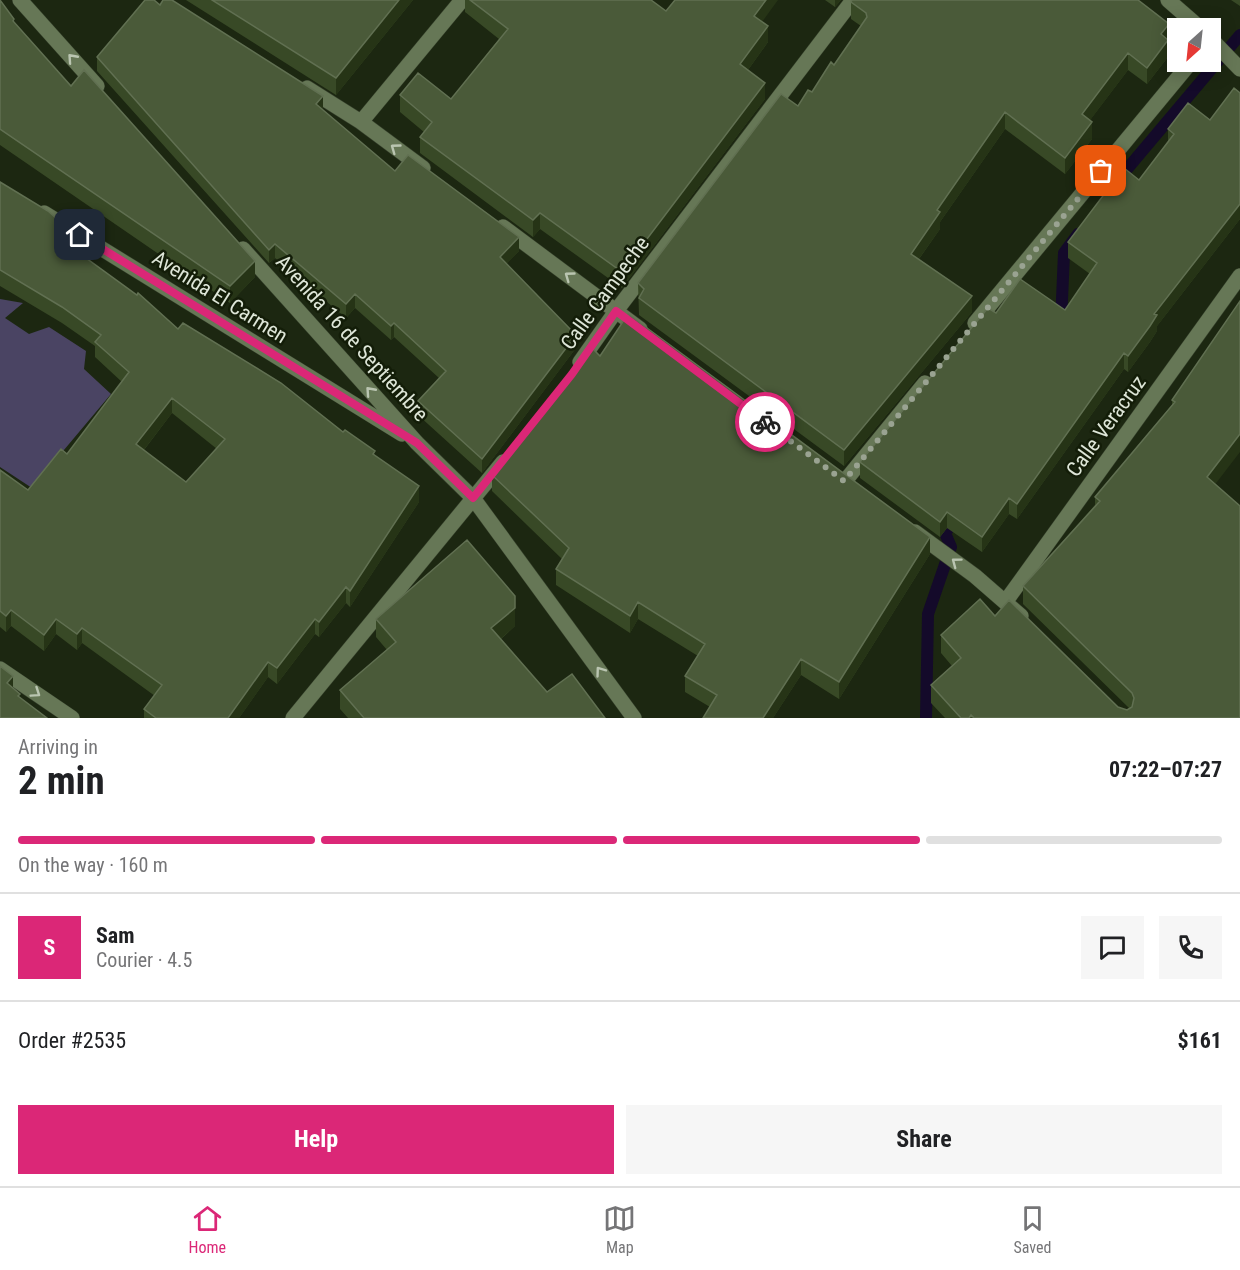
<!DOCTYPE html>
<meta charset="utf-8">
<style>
:root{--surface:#fff;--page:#f6f6f6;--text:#202124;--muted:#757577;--line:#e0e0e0;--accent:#db2777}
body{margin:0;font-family:"Roboto Condensed",sans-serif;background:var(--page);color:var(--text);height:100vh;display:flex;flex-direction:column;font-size:22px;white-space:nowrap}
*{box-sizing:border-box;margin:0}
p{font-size:20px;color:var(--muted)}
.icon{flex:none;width:33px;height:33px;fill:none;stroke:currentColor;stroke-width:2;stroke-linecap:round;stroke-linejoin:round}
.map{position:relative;height:718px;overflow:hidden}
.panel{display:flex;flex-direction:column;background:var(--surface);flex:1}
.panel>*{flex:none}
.needle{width:39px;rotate:207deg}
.tools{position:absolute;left:1167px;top:18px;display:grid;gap:12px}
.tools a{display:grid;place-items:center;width:54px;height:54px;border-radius:0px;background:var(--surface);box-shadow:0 3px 15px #0003;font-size:30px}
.pin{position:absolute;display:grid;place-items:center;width:51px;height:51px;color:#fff;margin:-26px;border-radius:12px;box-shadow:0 3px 9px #0006}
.courier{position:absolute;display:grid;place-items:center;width:60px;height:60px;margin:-30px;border:4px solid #db2777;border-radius:50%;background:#fff;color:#222;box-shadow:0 2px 8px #0007}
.head em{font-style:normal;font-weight:700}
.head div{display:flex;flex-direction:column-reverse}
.head{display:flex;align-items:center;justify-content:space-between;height:102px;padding:0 18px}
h1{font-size:39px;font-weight:700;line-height:45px}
.bar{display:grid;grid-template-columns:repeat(4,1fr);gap:9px 6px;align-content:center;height:72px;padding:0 18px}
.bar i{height:8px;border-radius:4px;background:var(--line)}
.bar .current{background:var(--accent)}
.bar p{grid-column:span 4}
.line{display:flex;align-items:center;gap:15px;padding:0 18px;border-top:2px solid var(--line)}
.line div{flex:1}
.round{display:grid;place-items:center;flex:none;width:63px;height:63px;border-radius:0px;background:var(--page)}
.primary-button{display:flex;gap:12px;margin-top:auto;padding:12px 18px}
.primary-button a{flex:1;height:69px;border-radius:0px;background:var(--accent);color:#fff;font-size:24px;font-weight:700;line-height:69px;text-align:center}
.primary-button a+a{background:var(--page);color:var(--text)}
.tab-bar{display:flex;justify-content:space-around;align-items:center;height:84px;border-top:2px solid var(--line);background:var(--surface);font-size:16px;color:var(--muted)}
.tab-bar a{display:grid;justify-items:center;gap:3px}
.tab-bar .current{color:var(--accent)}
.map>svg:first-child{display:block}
.green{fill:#4a4463}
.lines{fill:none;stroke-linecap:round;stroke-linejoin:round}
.stream{stroke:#140a2a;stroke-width:12}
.minor-casing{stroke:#37422d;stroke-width:16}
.minor{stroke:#667756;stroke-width:15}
.wall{fill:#384926;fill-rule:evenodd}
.shaded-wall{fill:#263416}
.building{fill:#4a5a39;stroke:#617052;stroke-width:1.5;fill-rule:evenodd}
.oneway{stroke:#bac5b1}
.done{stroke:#9aa392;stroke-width:6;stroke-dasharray:0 10.8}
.route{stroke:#db2777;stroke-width:8}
.labels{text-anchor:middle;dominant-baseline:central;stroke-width:5;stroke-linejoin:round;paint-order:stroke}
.street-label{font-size:21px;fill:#dee6d8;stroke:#131d08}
</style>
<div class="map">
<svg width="1240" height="718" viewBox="0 0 1240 718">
<rect width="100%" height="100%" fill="#1c2711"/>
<path class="green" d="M0 299 23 303 5 318 29 334 49 327 86 351 84 369 111 394 32 488 0 467Z"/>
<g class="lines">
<path class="stream" d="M1117 181 1240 35
M1061 323 1064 253 1078 234
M926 718 928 614 951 547 945 533 956 517"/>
<defs>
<path id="minor" d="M20 0 97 86
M1168 0 1200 28
M1210 38 1240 69
M307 88 361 122 423 168
M361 122 462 0
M44 213 402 434
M503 227 640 329
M243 249 417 443 473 498 634 718
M975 323 1191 62
M580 362 616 311 853 0
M845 481 925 383
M915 532 975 576 1021 616
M1006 601 1240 276
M0 669 72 718
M293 718 503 462"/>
</defs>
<use href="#minor" class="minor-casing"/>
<use href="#minor" class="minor"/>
</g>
<path class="wall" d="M0 0 14 23 71 86 255 277 230 303 0 145Z
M186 0H413L336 95Z
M465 0H651L666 11 762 22 768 42 748 70 765 99 622 288 540 229 533 237 420 153V137L424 132 400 112V95L451 99 499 39 465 12Z
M825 0H841L835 7Z
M1231 0H1240V6Z
M851 2 1169 40 1168 41V57L1147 84 1128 70 1090 120 1092 139 1065 174 1005 129 940 222V229L919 259 972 312 844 466 639 315 638 283 798 106 812 92 834 65 861 26 851 19Z
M160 5 323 110 395 171 519 251 506 264 576 348 482 473 418 415V401L439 378 394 337 391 340 355 308 346 318 275 258 269 263 97 71V57Z
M1240 93V219L1157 326V331L1150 342 1128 372 1124 369 1017 519 1009 514 982 552 947 528 940 537 860 478V462L996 313 1065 310 1090 274 1068 258V242L1139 180 1168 142V129L1210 120Z
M0 182 88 259 178 329 343 432 375 455 419 502 350 607 346 603 319 637 315 634 277 684 268 677 239 718H144V709L155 696 82 643 77 650 56 634 44 651 11 626 6 632 0 627V470L28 490 67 454 122 382 95 357V346L62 323 0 286ZM172 413 217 449 186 482 144 450Z
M1240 301 1215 484 1240 718H945L931 703V685L952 666 941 653V635L995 616 1118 707 1127 710 1129 708 1023 604V586L1095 505V497L1172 405V400Z
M600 356 930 554 839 699 801 675 773 718H703L710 707 685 692V676L698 656 638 619 630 633 556 585V569L562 559 492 491V475Z
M376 619 515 626 501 639 547 692 605 718H348L340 709V690L387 650 376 637Z"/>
<path class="shaded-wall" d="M399 0H413L336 95V78Z
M766 0H778L754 33V16Z
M835 0H841L835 7Z
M1169 24 1168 57 1147 84V68L1161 34Z
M768 26V42L740 81V64Z
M1128 53V70L1082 131V114Z
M765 83V99L622 288V272Z
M323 96V110L316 104Z
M1005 112V129L940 222V229L911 270V254L937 210Z
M1092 122V139L1065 174V158Z
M1240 204V219L1157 326V331L1150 342 1128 372V356L1154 314Z
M540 213V229L533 237V220Z
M519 237V251L500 271V257Z
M275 244V258L269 263V250Z
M88 247V263L82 255Z
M255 261V277L230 303V286Z
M355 294V308L346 318V304Z
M972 296V312L844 466V450Z
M394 323V337L391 340V326Z
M576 335V348L482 473V459Z
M1124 353V369L1017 519V504Z
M172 398V413L136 460V444Z
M1240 434V452L1207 495V477Z
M419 486V502L350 607V591Z
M1009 498V514L982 552V537Z
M947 512V528L940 537V522Z
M930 537V554L839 699V682Z
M346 587V603L319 637V622Z
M638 602V619L630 633V616Z
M515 608V626L491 647V628Z
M11 610V626L6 632V616Z
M56 619V634L44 651V635Z
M315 619V634L277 684V668Z
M82 628V643L77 650V634Z
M801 659V675L773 718H763Z
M268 662V677L239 718H228Z
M13 676V693L7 683Z"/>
<path class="building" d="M0 0 14 19 13 21 71 86 84 70 255 261 230 286 0 129Z
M145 0H154L160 5 163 0H172L323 96 316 104 395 171 408 155 519 237 500 257 576 335 482 459 418 401 446 371 394 323 391 326 355 294 346 304 275 244 269 250 97 57Z
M212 0H399L336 78Z
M470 0H651L666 11 675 0H766L754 16 768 26 740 64 765 83 622 272 540 213 533 220 420 137 432 122 400 95 418 73 451 99 508 29Z
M852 0H1138L1169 24 1161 34 1168 40 1147 68 1128 53 1082 114 1092 122 1065 158 1005 112 937 210 940 212 911 254 972 296 844 450 639 298 644 289 638 283 781 94 798 106 808 90 812 92 831 62 834 65 867 17 866 13 851 2Z
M1234 88 1240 93V204L1154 314 1157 315 1150 326 1128 356 1124 353 1017 504 1009 498 982 537 947 512 940 522 860 462 988 308 996 313 1020 279 1065 310 1097 263 1068 242 1124 168 1139 180 1174 134 1168 129 1188 103 1210 120Z
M0 182 48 211 88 247 82 255 137 295 138 293 178 329 183 323 281 383 343 432 345 430 375 451 373 454 419 486 350 591 346 587 319 622 315 619 277 668 268 662 228 718H156L144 709 162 685 82 628 77 634 56 619 44 635 11 610 6 616 0 611V470L28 490 61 449 67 454 129 372 95 342 101 335 62 307 0 270ZM172 398 225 439 186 482 136 444Z
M1240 301V434L1207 477 1240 506V718H974L971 715 969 718H961L931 685 961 658 941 635 980 599 995 616 1009 600 1118 707 1127 710 1132 707 1134 698 1132 693 1023 586 1100 501 1095 497 1175 402 1172 400Z
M628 314 930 537 839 682 801 659 763 718H703L717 695 685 676 705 644 638 602 630 616 556 569 569 548 492 475 590 346 600 356Z
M467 540 515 596V608L491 628 547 692 572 674 605 718H364L340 690 396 642 376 619Z
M0 666 13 676 7 683 20 694 18 696 47 718H0Z"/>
<defs><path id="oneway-chevron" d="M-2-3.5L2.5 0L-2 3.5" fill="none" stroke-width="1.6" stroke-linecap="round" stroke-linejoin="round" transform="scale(1.5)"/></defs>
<g class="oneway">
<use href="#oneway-chevron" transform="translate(72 58) rotate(-132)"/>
<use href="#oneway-chevron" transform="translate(395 148) rotate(-144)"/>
<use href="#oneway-chevron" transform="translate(569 276) rotate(-144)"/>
<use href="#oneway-chevron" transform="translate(370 391) rotate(-132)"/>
<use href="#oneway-chevron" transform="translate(956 562) rotate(-143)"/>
<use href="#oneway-chevron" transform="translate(600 671) rotate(-126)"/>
<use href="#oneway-chevron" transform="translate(36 693) rotate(34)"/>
</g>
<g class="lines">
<path class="done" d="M765 422 844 481 1101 171"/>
<path class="route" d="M80 235 417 443 473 498 572 374 616 311 765 422"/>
</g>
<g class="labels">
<g class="street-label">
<text transform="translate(605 293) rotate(-54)">Calle Campeche</text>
<text transform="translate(220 297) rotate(32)">Avenida El Carmen</text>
<text transform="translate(352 338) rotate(48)">Avenida 16 de Septiembre</text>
<text transform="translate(1106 426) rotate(-54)">Calle Veracruz</text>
</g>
</g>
</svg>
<div class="tools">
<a><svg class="needle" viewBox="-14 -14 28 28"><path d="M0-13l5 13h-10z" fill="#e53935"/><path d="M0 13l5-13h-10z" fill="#757577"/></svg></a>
</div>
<div class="pin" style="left:1101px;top:171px;background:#ea580c"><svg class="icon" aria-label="bag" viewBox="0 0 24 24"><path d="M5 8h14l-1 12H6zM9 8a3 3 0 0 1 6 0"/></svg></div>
<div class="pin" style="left:80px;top:235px;background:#1f2937"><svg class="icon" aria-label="home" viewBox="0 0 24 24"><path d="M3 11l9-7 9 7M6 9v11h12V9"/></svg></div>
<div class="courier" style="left:765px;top:422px"><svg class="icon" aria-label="bike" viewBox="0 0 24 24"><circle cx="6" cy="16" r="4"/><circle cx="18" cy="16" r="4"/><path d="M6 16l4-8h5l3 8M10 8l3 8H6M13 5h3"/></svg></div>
</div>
<section class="panel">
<div class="head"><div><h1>2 min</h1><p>Arriving in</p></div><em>07:22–07:27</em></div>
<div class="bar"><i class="current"></i><i class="current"></i><i class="current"></i><i></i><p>On the way · 160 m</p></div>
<div class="line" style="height:108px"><b class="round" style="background:var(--accent);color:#fff">S</b><div><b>Sam</b><p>Courier · 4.5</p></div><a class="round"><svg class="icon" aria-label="chat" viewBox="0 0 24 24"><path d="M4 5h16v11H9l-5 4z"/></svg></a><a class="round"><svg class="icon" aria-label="phone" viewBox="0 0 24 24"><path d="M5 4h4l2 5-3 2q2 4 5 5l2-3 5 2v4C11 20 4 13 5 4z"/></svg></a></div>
<div class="line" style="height:78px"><div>Order #2535</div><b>$161</b></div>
<div class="primary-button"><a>Help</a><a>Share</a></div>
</section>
<nav class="tab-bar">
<a class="current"><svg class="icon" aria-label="home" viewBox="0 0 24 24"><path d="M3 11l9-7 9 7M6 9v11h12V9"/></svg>Home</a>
<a><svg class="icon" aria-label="map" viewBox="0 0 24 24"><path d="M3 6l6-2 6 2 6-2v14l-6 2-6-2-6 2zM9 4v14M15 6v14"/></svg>Map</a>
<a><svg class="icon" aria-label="saved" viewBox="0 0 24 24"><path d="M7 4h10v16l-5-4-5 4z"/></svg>Saved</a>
</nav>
